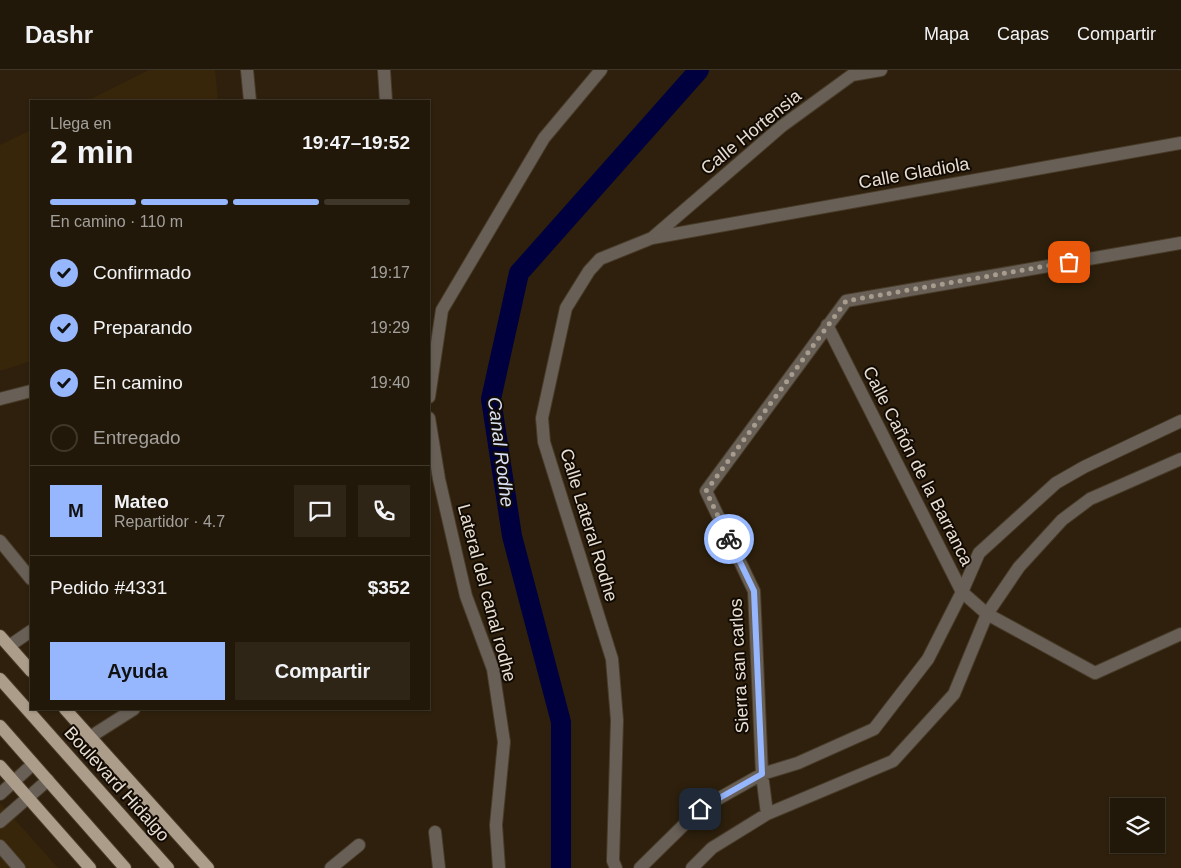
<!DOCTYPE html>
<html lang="es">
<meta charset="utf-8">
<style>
:root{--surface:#221809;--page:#2e2517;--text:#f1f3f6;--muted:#a2a09c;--line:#3f372a;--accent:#96b6fd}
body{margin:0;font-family:Helvetica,sans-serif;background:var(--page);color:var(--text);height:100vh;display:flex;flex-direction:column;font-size:19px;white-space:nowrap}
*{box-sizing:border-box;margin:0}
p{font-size:16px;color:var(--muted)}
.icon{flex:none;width:28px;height:28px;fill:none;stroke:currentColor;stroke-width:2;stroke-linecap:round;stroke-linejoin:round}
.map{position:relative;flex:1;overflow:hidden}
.sheet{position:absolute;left:30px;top:30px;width:400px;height:610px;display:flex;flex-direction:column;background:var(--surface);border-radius:0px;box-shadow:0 1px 4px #0004,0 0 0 1px var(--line)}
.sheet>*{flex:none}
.buttons{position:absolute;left:1110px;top:728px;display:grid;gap:10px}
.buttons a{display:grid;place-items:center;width:55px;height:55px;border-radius:0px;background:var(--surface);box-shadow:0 1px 4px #0004,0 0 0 1px var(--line);font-size:25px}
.pin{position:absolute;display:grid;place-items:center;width:42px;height:42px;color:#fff;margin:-21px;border-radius:10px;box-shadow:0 2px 8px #0006}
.courier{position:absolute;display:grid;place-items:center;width:50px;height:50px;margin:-25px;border:4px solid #96b6fd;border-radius:50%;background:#fff;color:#222;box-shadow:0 1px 6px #0007}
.summary em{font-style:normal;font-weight:600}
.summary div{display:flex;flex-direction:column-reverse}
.summary{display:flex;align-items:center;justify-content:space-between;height:85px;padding:0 20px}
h1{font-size:32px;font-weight:600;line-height:38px}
.bar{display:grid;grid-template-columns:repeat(4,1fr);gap:8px 5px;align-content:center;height:60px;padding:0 20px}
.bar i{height:6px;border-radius:4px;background:var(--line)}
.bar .on{background:var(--accent)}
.bar p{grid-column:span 4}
.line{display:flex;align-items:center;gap:12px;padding:0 20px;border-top:1px solid var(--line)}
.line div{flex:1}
.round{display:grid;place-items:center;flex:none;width:52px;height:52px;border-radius:0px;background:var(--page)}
ol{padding:0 20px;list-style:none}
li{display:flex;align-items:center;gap:15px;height:55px}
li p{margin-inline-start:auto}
li .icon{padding:5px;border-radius:50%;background:var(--accent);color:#111;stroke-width:4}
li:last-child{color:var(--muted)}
li i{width:28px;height:28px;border:2px solid var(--line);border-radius:50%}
.cta{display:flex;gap:10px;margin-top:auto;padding:10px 20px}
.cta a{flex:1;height:58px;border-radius:0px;background:var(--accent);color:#111;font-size:20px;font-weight:600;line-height:58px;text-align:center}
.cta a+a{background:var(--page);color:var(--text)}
header{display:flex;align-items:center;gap:30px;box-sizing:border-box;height:70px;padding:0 25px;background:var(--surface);border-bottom:1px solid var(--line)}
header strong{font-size:24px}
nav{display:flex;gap:28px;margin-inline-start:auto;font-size:18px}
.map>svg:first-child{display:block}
.built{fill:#38260b}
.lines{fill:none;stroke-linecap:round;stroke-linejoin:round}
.canal{stroke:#01003e;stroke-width:20}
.minor-casing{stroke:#483b28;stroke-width:14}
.major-casing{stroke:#483b28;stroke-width:14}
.minor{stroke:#686057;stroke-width:12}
.major{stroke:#ac9d8a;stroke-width:12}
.done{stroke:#a79c8d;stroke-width:5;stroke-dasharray:0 9}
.route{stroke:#96b6fd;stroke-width:6}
.labels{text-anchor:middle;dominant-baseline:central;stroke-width:4;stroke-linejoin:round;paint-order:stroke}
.street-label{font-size:18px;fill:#e8ded2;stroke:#120b04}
.water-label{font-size:19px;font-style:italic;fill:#d8e1f5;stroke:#120b04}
</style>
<header>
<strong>Dashr</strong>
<nav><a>Mapa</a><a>Capas</a><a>Compartir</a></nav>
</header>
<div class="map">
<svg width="1181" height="798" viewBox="0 0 1181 798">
<rect width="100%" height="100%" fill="#2e200c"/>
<path class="built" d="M149 0H215L218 31H87Z
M31 60V291L0 301V75Z
M0 733 58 798H0Z"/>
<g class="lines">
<path class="canal" d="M561 798V652L512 466 491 329 519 203 699 0"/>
<defs>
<path id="minor" d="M247 0 250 31
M384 0 386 31
M652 168 782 56 852 5 881 0
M827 255 962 522 987 544 1095 603 1181 564
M429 327 442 240 544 68 601 0
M0 329 31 321
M429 348 439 409 466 526 493 599 504 672 496 755 499 798
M0 471 31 509
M9 576 31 561
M90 667 134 639
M0 724 33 694
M767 744 762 704 754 521 706 421 846 231 1181 173
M0 752 48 710
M435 762 439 798
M0 776 19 798
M331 798 359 775
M616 798 613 791 617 650 612 589 544 372 542 348 566 238 589 201 600 189 652 168 1181 73
M640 798 700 739 762 704 798 693 874 659 928 589 962 522 979 483 1056 413 1084 397 1181 351
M692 798 712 778 767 744 893 691 954 624 987 544 1019 497 1062 450 1090 429 1181 389"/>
<path id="major" d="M0 566 31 601
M0 609 168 798
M65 639 208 798
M0 656 125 798
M0 696 90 798"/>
</defs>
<use href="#minor" class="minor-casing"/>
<use href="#major" class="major-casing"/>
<use href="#minor" class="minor"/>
<use href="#major" class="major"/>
</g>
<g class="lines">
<path class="done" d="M729 469 706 421 846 231 1069 192"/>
<path class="route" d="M700 739 762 704 754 521 729 469"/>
</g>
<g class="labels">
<g class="street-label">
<text transform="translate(751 62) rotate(-39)">Calle Hortensia</text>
<text transform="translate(914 103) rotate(-10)">Calle Gladiola</text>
<text transform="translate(918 396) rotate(63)">Calle Cañón de la Barranca</text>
<text transform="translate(589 455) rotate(73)">Calle Lateral Rodhe</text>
<text transform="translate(487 523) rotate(75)">Lateral del canal rodhe</text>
<text transform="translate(739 596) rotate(-93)">Sierra san carlos</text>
<text transform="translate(117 714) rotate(48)">Boulevard Hidalgo</text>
</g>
<g class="water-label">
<text transform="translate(501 382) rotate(83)">Canal Rodhe</text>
</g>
</g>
</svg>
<div class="buttons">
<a><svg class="icon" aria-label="layers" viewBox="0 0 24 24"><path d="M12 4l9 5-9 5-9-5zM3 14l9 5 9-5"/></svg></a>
</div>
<div class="pin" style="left:1069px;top:192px;background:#ea580c"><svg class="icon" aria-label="bag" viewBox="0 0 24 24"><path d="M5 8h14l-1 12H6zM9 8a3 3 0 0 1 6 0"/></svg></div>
<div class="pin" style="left:700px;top:739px;background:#1f2937"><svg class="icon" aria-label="home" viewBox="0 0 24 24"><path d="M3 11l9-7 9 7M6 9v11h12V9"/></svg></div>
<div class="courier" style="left:729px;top:469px"><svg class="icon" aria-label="bike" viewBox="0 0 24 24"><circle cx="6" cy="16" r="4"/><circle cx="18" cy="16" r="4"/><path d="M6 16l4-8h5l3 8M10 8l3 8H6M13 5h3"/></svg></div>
<section class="sheet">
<div class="summary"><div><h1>2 min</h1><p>Llega en</p></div><em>19:47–19:52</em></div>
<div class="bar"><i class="on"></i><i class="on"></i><i class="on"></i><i></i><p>En camino · 110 m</p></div>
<ol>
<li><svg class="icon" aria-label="check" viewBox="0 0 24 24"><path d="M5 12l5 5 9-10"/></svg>Confirmado<p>19:17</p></li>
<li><svg class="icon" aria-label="check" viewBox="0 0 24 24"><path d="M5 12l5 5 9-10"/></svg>Preparando<p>19:29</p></li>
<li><svg class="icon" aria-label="check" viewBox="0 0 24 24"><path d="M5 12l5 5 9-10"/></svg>En camino<p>19:40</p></li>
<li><i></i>Entregado</li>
</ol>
<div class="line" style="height:90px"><b class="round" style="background:var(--accent);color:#111">M</b><div><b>Mateo</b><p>Repartidor · 4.7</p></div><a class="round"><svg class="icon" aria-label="chat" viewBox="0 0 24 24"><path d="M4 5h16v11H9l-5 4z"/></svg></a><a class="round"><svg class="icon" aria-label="phone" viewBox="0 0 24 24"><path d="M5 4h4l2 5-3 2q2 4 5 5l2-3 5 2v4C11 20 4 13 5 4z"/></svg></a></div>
<div class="line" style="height:65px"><div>Pedido #4331</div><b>$352</b></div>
<div class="cta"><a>Ayuda</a><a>Compartir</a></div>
</section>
</div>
